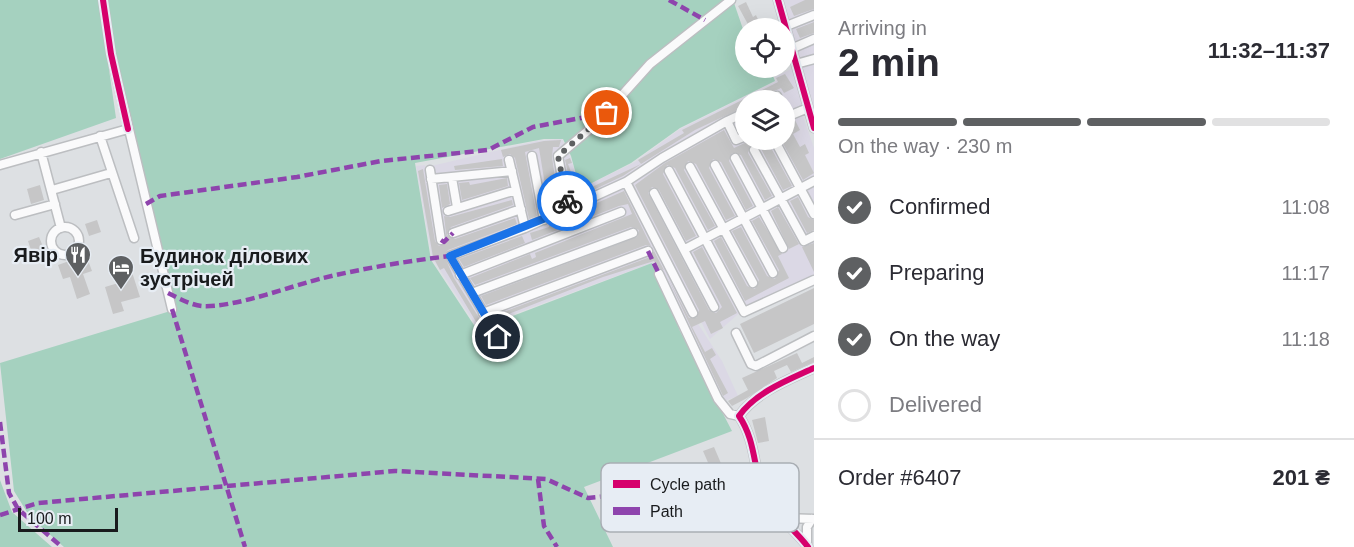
<!DOCTYPE html>
<meta charset="utf-8">
<style>
:root{--surface:#fff;--page:#f7f7f7;--text:#2b2b33;--muted:#7c7c81;--line:#e1e1e2;--accent:#5e6062}
body{margin:0;font-family:Arial,sans-serif;background:var(--page);color:var(--text);height:100vh;display:flex;flex-direction:column;font-size:22px;white-space:nowrap}
*{box-sizing:border-box;margin:0}
p{font-size:20px;color:var(--muted)}
.icon{flex:none;width:33px;height:33px;fill:none;stroke:currentColor;stroke-width:2;stroke-linecap:round;stroke-linejoin:round}
.map{position:relative;flex:1;overflow:hidden}
.drawer{display:flex;flex-direction:column;background:var(--surface);width:540px}
.drawer>*{flex:none}
.controls{position:absolute;left:735px;top:18px;display:grid;gap:12px}
.controls a{display:grid;place-items:center;width:60px;height:60px;border-radius:50%;background:var(--surface);box-shadow:0 6px 24px #0002;font-size:30px}
.scale{position:absolute;left:18px;bottom:15px;width:100px;box-sizing:border-box;padding-left:6px;border:3px solid #191b1d;border-top:0;font-size:16px;line-height:21px;white-space:nowrap;color:#191b1d;-webkit-text-stroke:4px #e7edf4;paint-order:stroke}
.pin{position:absolute;display:grid;place-items:center;width:51px;height:51px;color:#fff;margin:-26px;border:3px solid #fff;border-radius:50%;box-shadow:0 2px 6px #0007}
.courier{position:absolute;display:grid;place-items:center;width:60px;height:60px;margin:-30px;border:4px solid #1a73e8;border-radius:50%;background:#fff;color:#222;box-shadow:0 2px 8px #0007}
.head em{font-style:normal;font-weight:700}
.head div{display:flex;flex-direction:column-reverse}
.head{display:flex;align-items:center;justify-content:space-between;height:102px;padding:0 24px}
h1{font-size:39px;font-weight:700;line-height:45px}
.bar{display:grid;grid-template-columns:repeat(4,1fr);gap:9px 6px;align-content:center;height:72px;padding:0 24px}
.bar i{height:8px;border-radius:4px;background:var(--line)}
.bar .current{background:var(--accent)}
.bar p{grid-column:span 4}
.line{display:flex;align-items:center;gap:15px;padding:0 24px;border-top:2px solid var(--line)}
.line div{flex:1}
ol{padding:0 24px;list-style:none}
li{display:flex;align-items:center;gap:18px;height:66px}
li p{margin-inline-start:auto}
li .icon{padding:6px;border-radius:50%;background:var(--accent);color:#fff;stroke-width:4}
li:last-child{color:var(--muted)}
li i{width:33px;height:33px;border:3px solid var(--line);border-radius:50%}
main{display:flex;flex:1;min-height:0}
.map>svg:first-child{display:block}
.industrial{fill:#dbd8e5}
.green{fill:#a5d1bf}
.building{fill:#c6c6c7}
.lines{fill:none;stroke-linecap:round;stroke-linejoin:round}
.minor-casing{stroke:#bcbec1;stroke-width:11}
.minor{stroke:#fafafb;stroke-width:8}
.quiet{stroke:#8e44ad;stroke-width:4.5;stroke-dasharray:9 4.5;stroke-linecap:butt}
.cycleway-casing{stroke:#e7edf4;stroke-width:10}
.cycleway{stroke:#d6006c;stroke-width:6}
.done{stroke:#5e6062;stroke-width:6;stroke-dasharray:0 10.8}
.route{stroke:#1a73e8;stroke-width:8}
.labels{text-anchor:middle;dominant-baseline:central;stroke-width:4.5;stroke-linejoin:round;paint-order:stroke}
.poi-label{font-size:20px;font-weight:bold;fill:#191b1d;stroke:#e7edf4;text-anchor:end}
.key{fill:#e7edf4;stroke:#a9aeb4;stroke-width:1.5}
.key-label{font-size:16px;fill:#191b1d}
</style>
<main>
<div class="map">
<svg width="814" height="547" viewBox="0 0 814 547">
<rect width="100%" height="100%" fill="#dde0e3"/>
<path class="industrial" d="M782 0H814V113Z
M795 67 805 108 785 117 784 100H746L745 134 738 137 726 126 735 143 747 140H784L785 121 802 113 814 148V276L745 308 710 339 630 184 627 185 693 316 722 361 738 396 722 402 654 262 506 317 516 341 497 353 491 348 434 261 443 256 433 260 432 257 416 166 425 165 439 244 446 255 440 244 427 167 537 141 562 139 571 159 580 189 635 162 680 129 776 81 775 77Z"/>
<path class="green" d="M0 0H99L116 118 0 159Z
M107 0H733L745 35 746 68H780L781 71 773 76 775 81 680 128 631 163 580 189 571 156 563 139H544L415 163 431 260 495 357 518 344 510 317 652 263 680 331 732 431 584 487 613 547H64L30 517 14 491 0 363 177 309 114 54Z
M0 480 12 512 52 547H0Z"/>
<path class="building" d="M805 0H814V9L794 16 790 7Z
M746 2 753 17 756 15 760 24 750 28 738 6Z
M814 22V33L800 38 796 29Z
M785 74 794 88 784 93 781 88 756 100H746V106L695 130 641 164 638 160 684 133 682 130 778 82 776 78Z
M795 120 800 130 793 134 800 147 805 144 809 153 805 155 814 173 803 180 781 140H784V124Z
M724 130 734 148 751 140H771L770 146 792 186 783 190 760 147 751 144 748 153 772 196 765 200 741 155 732 153 729 161 753 206 746 210 721 162 713 159 709 168 735 216 726 220 696 164 688 161 684 170 715 226 708 230 675 168 667 165 663 174 696 236 686 241 659 190 652 187 648 193 709 310 716 313 722 307 693 252 702 247 737 313 720 322 723 328 711 334 705 321 692 327 705 352 712 348 716 355 710 359 728 393 723 396 668 278 689 318H696L699 310 635 185 665 163Z
M561 140 559 147H553L552 157 559 205 549 210 539 148 525 152 537 216 529 219 515 158 510 154 503 157 501 150 544 141Z
M570 158 572 163 568 164 579 193 641 164 623 176 574 199 565 160Z
M502 159 503 166 455 170 454 166Z
M423 169 435 241 439 246 447 242 444 216 450 217 512 200 513 205 451 227 447 235 455 239 515 218 517 224 448 250 444 255 454 278 495 343 502 342 504 336 493 316 650 257 654 251 664 270 658 268 654 261 603 277 501 317 512 337 507 339 510 345 499 350 496 344 491 347 444 268 440 270 433 257 418 171Z
M507 178 508 186 462 200 459 183 469 182 470 185Z
M447 184 450 204 442 208 439 185Z
M40 185 44 200 31 204 27 189Z
M624 191 651 246 646 245 486 305 481 296 637 237 639 230 631 227 475 285 470 278 530 254 532 259 536 257 535 253 632 214 628 204 619 206 532 240 530 233 549 227V224Z
M798 197 808 217 814 220V230L807 233 790 201Z
M778 207 799 244 789 249 771 211Z
M759 217 782 254 778 256 789 278 745 301 714 241 721 237 747 286 755 289 759 280 732 231 741 227 767 276 775 279 779 270 752 221Z
M97 220 101 232 89 236 85 224Z
M522 236 525 243 464 267 459 259Z
M39 237 44 249 32 253 28 241Z
M814 243V272L802 247Z
M86 255 92 271 83 274 90 294 77 299 70 277 63 279 58 265Z
M130 266 140 297 121 302 124 311 113 314 105 287 125 281 121 269Z
M814 288V324L754 353 740 324Z
M797 353 802 363 814 357V362L791 372 787 365 774 371 777 378 747 398 732 406 728 401 748 390 742 378Z
M765 417 769 441 758 443 752 420Z
M714 447 723 468 738 463 742 476 730 480 729 476 716 481 703 451Z"/>
<g class="lines">
<defs>
<path id="minor" d="M103 0 111 54 172 309
M778 0 814 128
M784 27 814 15
M791 49 814 39
M796 64 814 59
M768 100 777 96
M784 118 808 108
M727 121 746 112
M100 136 134 238
M776 143 814 214
M754 150 804 241 814 236
M41 152 61 228
M532 156 544 220
M735 158 783 248
M509 160 525 228
M0 165 128 129
M715 165 773 273
M690 167 753 283
M430 170 441 240
M669 171 744 312 814 280
M452 178 457 207
M431 179 512 171
M626 182 693 313
M52 190 111 173
M654 193 714 307
M568 209 558 156 597 123 650 64 731 0
M448 211 516 190
M15 215 55 204
M51 241a14 14 0 1 1 28 0a14 14 0 1 1-28 0Z
M453 233 521 209
M685 249 814 181
M659 274 718 399 730 414 739 416C756 441 753 468 764 495 771 512 795 529 808 547
M460 275 621 212
M472 293 633 233
M483 313 648 251
M736 333 751 364 756 366 814 336
M498 337 450 256 525 228 626 182 662 158 727 121 736 140 746 136
M739 416C756 392 788 380 814 368
M784 518 814 519
M807 545V527L812 519"/>
</defs>
<use href="#minor" class="minor-casing"/>
<use href="#minor" class="minor"/>
<path class="quiet" d="M669 0 705 20
M146 204 160 196 297 177 381 161 488 150 533 127 607 113
M441 240 444 242 453 233
M648 251 659 274
M168 293C178 298 191 305 202 306 234 308 291 286 323 278 365 268 408 261 450 256
M172 309 245 547
M0 422 9 493 18 509 62 547
M538 479 544 526 557 547
M0 515 38 503 395 471 546 479 588 498 661 491 705 494 744 501 773 511"/>
<defs>
<path id="cycleway" d="M103 0 111 54 128 129
M778 0 814 128
M808 547C795 529 771 512 764 495 753 468 756 441 739 416 756 392 788 380 814 368"/>
</defs>
<use href="#cycleway" class="cycleway-casing"/>
<use href="#cycleway" class="cycleway"/>
</g>
<g class="lines">
<path class="done" d="M567 201 558 156 607 113"/>
<path class="route" d="M498 337 450 256 568 209 567 201"/>
</g>
<defs>
<symbol id="restaurant-pin" viewBox="-11 -11 22 30"><path d="M0 17L-7.5 6A9.5 9.5 0 1 1 7.5 6Z" fill="#5e6062" stroke="#e7edf4"/><path d="M-5-6h1v4h1v-4h1v4h1v-4h1v5L-1.5 .5V6h-2V.5L-5-1ZM5-6V6H3V1.5H1.5Q1.5-4 5-6Z" fill="#fff"/></symbol>
<symbol id="hotel-pin" viewBox="-11 -11 22 30"><path d="M0 17L-7.5 6A9.5 9.5 0 1 1 7.5 6Z" fill="#5e6062" stroke="#e7edf4"/><path d="M-6-4.5h1.5V1H6V5H4.5V3h-9V5H-6ZM-4 0a1.8 1.8 0 1 1 3.6 0ZM.5 0V-2.5h3Q6-2.5 6 0Z" fill="#fff"/></symbol>
</defs>
<g fill-rule="evenodd">
<use href="#restaurant-pin" x="63" y="240" width="30" height="40"/>
<use href="#hotel-pin" x="106" y="253" width="30" height="40"/>
</g>
<g class="labels">
<g class="poi-label">
<text x="58" y="255">Явір</text>
<text x="140" y="256" text-anchor="start">Будинок ділових<tspan x="140" dy="23">зустрічей</tspan></text>
</g>
</g>
<rect x="601" y="463" width="198" height="69" rx="9" class="key"/>
<rect x="613" y="480" width="27" height="8" fill="#d6006c"/>
<rect x="613" y="507" width="27" height="8" fill="#8e44ad"/>
<g class="key-label">
<text x="650" y="490">Cycle path</text>
<text x="650" y="517">Path</text>
</g>
</svg>
<div class="controls">
<a><svg class="icon" aria-label="locate" viewBox="0 0 24 24"><circle cx="12" cy="12" r="6"/><path d="M12 2v4M12 18v4M2 12h4M18 12h4"/></svg></a>
<a><svg class="icon" aria-label="layers" viewBox="0 0 24 24"><path d="M12 4l9 5-9 5-9-5zM3 14l9 5 9-5"/></svg></a>
</div>
<div class="scale">100 m</div>
<div class="pin" style="left:607px;top:113px;background:#ea580c"><svg class="icon" aria-label="bag" viewBox="0 0 24 24"><path d="M5 8h14l-1 12H6zM9 8a3 3 0 0 1 6 0"/></svg></div>
<div class="pin" style="left:498px;top:337px;background:#1f2937"><svg class="icon" aria-label="home" viewBox="0 0 24 24"><path d="M3 11l9-7 9 7M6 9v11h12V9"/></svg></div>
<div class="courier" style="left:567px;top:201px"><svg class="icon" aria-label="bike" viewBox="0 0 24 24"><circle cx="6" cy="16" r="4"/><circle cx="18" cy="16" r="4"/><path d="M6 16l4-8h5l3 8M10 8l3 8H6M13 5h3"/></svg></div>
</div>
<section class="drawer">
<div class="head"><div><h1>2 min</h1><p>Arriving in</p></div><em>11:32–11:37</em></div>
<div class="bar"><i class="current"></i><i class="current"></i><i class="current"></i><i></i><p>On the way · 230 m</p></div>
<ol>
<li><svg class="icon" aria-label="check" viewBox="0 0 24 24"><path d="M5 12l5 5 9-10"/></svg>Confirmed<p>11:08</p></li>
<li><svg class="icon" aria-label="check" viewBox="0 0 24 24"><path d="M5 12l5 5 9-10"/></svg>Preparing<p>11:17</p></li>
<li><svg class="icon" aria-label="check" viewBox="0 0 24 24"><path d="M5 12l5 5 9-10"/></svg>On the way<p>11:18</p></li>
<li><i></i>Delivered</li>
</ol>
<div class="line" style="height:78px"><div>Order #6407</div><b>201 ₴</b></div>
</section>
</main>
